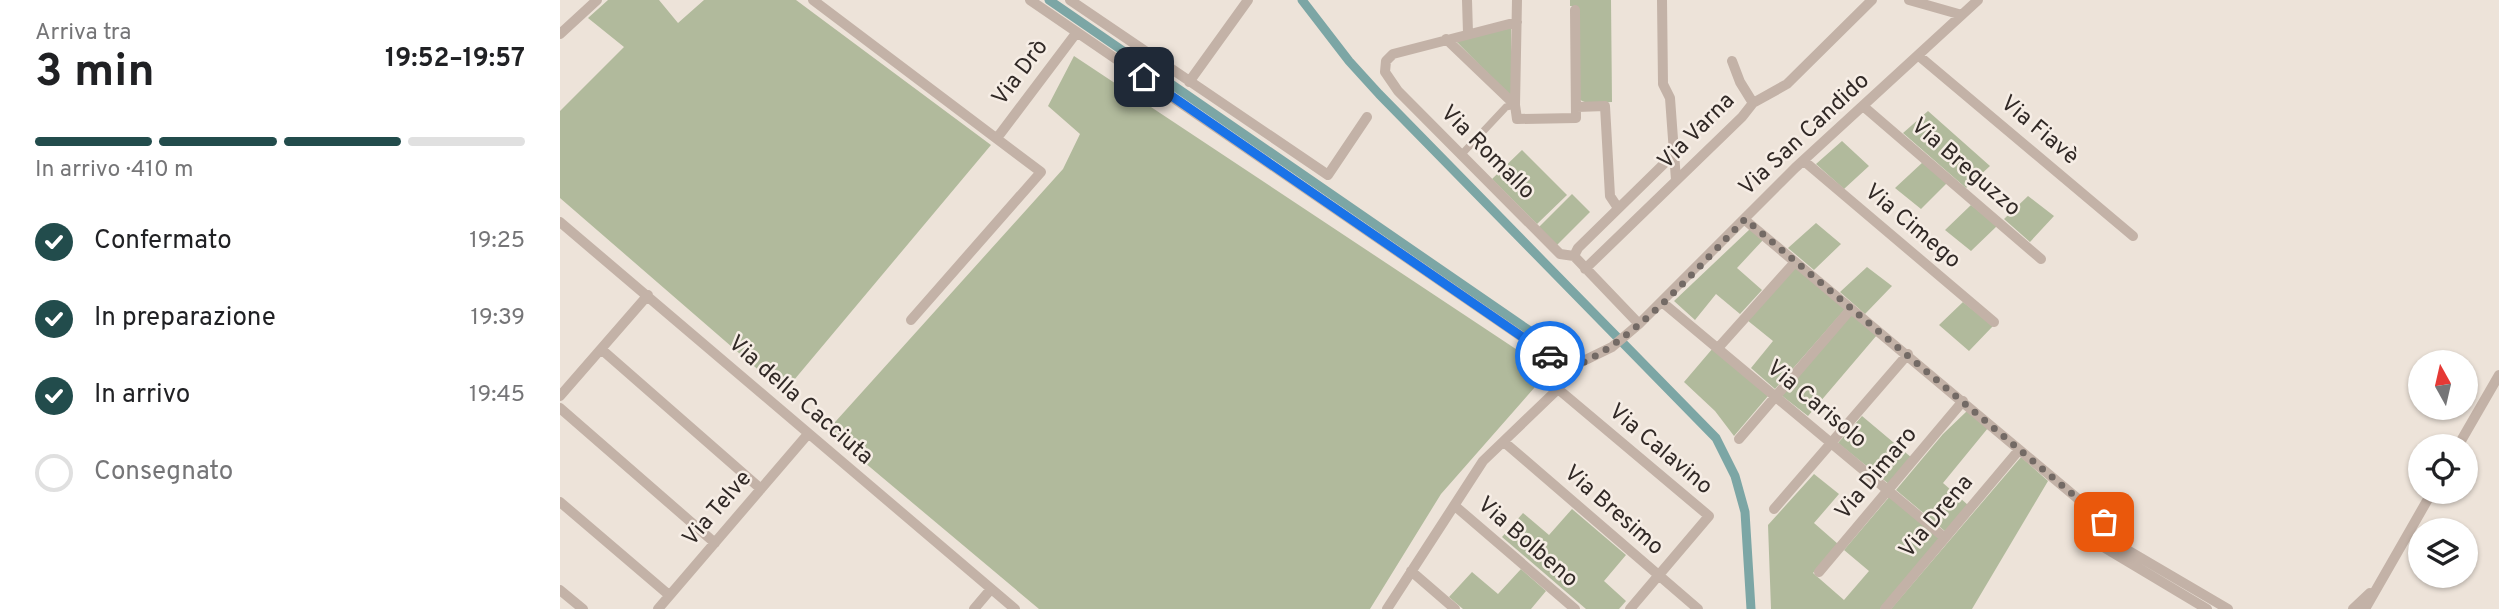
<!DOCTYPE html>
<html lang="it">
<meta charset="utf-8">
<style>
:root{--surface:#fff;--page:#f2f2f2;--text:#202124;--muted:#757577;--line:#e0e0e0;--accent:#224c4c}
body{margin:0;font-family:Overpass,sans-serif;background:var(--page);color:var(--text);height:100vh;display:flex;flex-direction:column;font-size:26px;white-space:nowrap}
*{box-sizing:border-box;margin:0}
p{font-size:23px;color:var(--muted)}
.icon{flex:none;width:38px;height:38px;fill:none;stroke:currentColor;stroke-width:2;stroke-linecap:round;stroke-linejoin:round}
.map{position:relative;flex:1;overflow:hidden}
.sheet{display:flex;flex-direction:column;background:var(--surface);width:560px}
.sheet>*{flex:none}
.needle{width:46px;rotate:352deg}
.buttons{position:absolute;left:1848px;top:350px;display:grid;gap:14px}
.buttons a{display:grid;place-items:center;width:70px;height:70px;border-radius:50%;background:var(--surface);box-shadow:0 2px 5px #0004;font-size:35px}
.pin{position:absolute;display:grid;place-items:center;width:60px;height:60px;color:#fff;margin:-30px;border-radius:14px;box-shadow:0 4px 10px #0006}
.courier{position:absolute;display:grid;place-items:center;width:70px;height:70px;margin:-35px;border:5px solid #1a73e8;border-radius:50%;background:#fff;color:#222;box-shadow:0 2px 9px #0007}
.head em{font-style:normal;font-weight:700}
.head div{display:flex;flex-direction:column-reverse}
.head{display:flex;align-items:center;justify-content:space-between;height:119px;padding:0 35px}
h1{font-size:46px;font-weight:700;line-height:52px}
.bar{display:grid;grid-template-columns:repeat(4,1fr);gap:10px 7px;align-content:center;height:84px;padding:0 35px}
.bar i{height:9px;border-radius:5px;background:var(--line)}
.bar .on{background:var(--accent)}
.bar p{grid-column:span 4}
ol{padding:0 35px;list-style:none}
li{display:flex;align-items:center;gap:21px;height:77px}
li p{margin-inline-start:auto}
li .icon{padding:7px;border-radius:50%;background:var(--accent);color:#fff;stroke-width:4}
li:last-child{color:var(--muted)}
li i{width:38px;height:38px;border:4px solid var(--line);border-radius:50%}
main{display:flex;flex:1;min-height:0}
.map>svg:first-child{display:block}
.green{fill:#b1ba9c}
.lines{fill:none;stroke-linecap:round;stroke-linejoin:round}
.canal{stroke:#7ca6a5;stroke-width:9}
.pedestrian{stroke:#c3b2a7;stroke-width:7}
.minor{stroke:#c3b2a7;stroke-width:10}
.done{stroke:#736a65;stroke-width:7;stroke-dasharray:0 12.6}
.route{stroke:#1a73e8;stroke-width:9}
.labels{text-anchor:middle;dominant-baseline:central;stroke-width:5;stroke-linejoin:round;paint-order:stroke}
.street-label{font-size:23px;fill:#312926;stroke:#f6ede5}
</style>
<main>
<section class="sheet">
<div class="head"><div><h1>3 min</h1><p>Arriva tra</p></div><em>19:52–19:57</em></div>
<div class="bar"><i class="on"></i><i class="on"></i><i class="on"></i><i></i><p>In arrivo · 410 m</p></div>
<ol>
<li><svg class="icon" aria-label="check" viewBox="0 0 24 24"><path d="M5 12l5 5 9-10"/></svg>Confermato<p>19:25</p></li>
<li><svg class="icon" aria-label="check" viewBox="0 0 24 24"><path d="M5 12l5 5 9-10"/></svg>In preparazione<p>19:39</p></li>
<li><svg class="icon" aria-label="check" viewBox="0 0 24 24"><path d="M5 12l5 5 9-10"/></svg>In arrivo<p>19:45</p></li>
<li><i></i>Consegnato</li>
</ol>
</section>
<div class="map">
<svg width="1939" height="609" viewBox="0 0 1939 609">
<rect width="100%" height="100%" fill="#ede3d9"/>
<path class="green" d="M48 0H99L118 23 144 0H236L431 145 224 392 0 198V111L64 47 28 18Z
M1010 0H1051L1052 102 1027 103 1020 100 1017 6H1010Z
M951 28V97L896 41Z
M514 56 989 371 881 494 810 609H479L267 431 503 169 520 134 488 106Z
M1368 111 1430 166 1406 188 1343 133Z
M1282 141 1309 166 1284 189 1256 164Z
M962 150 1007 195 977 224 932 179Z
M1363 162 1387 183 1361 209 1335 188Z
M1012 194 1030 212 997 245 979 227Z
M1468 196 1494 216 1470 242 1444 219Z
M1411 205 1437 226 1411 251 1385 230Z
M1256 223 1281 244 1254 270 1228 248Z
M1190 229 1203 240 1177 268 1202 290 1180 314 1156 294 1135 320 1114 301Z
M1235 266 1286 308 1215 389 1191 368 1213 341 1187 320Z
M1307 267 1332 286 1305 314 1280 292Z
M1403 302 1433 326 1409 351 1379 325Z
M1291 314 1317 335 1248 416 1221 395Z
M1153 348 1208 396 1174 436 1155 411 1124 382Z
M1407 411 1428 428 1383 483 1408 505 1386 532 1336 490 1383 434Z
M1302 416 1352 458 1330 485 1278 443Z
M1461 457 1488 481 1412 609H1331Z
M1254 474 1279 494 1254 523 1278 544 1253 573 1284 600 1309 571 1284 550 1330 496 1381 538 1320 609H1211L1208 525Z
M1012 509 1066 555 1044 581 1066 601 1059 609H1026L942 537 963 513 989 535Z
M961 569 986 591 971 609H903L889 597 912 572 938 594Z"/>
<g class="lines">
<path class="canal" d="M489 0 970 331
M742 0 789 61 819 94 1156 438 1175 476 1185 512 1191 609"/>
<path class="pedestrian" d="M901 155 946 107 955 105"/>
<path class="minor" d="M253 0 481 172 351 320
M470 0 990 356 1011 367
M510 0 768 175 807 117
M907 0 908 33
M957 0 955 105 957 119 1016 118 1015 10
M1102 0 1103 84 1110 98 1116 180
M1349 0 1402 15
M957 22 833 54 826 61 825 72 838 91 1000 254 1014 256
M0 34 37 0
M886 39 955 105
M1359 56 1573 236
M1172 61 1180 82 1193 103
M629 82 688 0
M1303 106 1481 259
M1017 107 1045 106 1050 196 1058 208
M437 138 517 32
M1244 161 1434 322
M1185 220 1523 503 1533 521
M0 222 455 609
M1025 269 1182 117 1193 103 1227 84 1312 0
M1102 302 1385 538
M1079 324 1014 256 1018 248 1115 153
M1158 348 1235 262
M41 349 201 489
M998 389 1149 516 1070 609
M0 396 88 295
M0 408 155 543
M1179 439 1291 309
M944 442 1138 609
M1898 446 1939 375
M0 502 109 595
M895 506 1015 609
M1214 509 1348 354
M851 571 895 609
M1259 572 1403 401
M0 590 23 609
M98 609 248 434
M414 609 431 589
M827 609 923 461 998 389 1008 377 1011 367 1052 347 1079 324 1235 168 1418 0
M1325 609 1459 450
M1647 609 1540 545 1533 543 1526 534 1528 527 1533 521 1544 522C1554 531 1548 537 1564 548L1668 609
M1793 609 1810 593
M1805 609 1872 492"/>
</g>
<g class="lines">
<path class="done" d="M990 356 1011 367C1068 349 1141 264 1185 219L1523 503 1534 521 1544 522"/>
<path class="route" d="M584 77 990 356"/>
</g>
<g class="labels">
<g class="street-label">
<text transform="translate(461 73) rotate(-53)">Via Drò</text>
<text transform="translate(1479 131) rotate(40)">Via Fiavè</text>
<text transform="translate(1137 132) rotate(-45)">Via Varna</text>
<text transform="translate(1245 135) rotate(-43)">Via San Candido</text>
<text transform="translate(927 153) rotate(45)">Via Romallo</text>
<text transform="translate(1405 168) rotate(41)">Via Breguzzo</text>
<text transform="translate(1352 227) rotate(40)">Via Cimego</text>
<text transform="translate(240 401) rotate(41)">Via della Cacciuta</text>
<text transform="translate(1256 405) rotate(40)">Via Carisolo</text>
<text transform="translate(1100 450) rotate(40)">Via Calavino</text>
<text transform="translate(1317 474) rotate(-50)">Via Dimaro</text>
<text transform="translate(158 509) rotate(-49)">Via Telve</text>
<text transform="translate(1053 511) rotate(41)">Via Bresimo</text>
<text transform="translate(1377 517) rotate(-50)">Via Drena</text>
<text transform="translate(967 543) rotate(41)">Via Bolbeno</text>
</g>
</g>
</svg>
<div class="buttons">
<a><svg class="needle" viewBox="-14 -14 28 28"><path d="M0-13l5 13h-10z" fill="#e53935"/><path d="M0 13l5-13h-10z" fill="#757577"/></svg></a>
<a><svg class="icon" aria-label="locate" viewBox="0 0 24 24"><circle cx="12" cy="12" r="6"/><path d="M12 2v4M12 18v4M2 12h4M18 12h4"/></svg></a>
<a><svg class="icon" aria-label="layers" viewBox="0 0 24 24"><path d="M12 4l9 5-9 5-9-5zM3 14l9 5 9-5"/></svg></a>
</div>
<div class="pin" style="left:1544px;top:522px;background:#ea580c"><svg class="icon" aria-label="bag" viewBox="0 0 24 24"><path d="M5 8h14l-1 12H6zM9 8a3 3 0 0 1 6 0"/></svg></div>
<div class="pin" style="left:584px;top:77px;background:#1f2937"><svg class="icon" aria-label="home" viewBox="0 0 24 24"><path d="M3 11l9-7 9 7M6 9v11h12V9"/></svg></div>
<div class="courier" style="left:990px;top:356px"><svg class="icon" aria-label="car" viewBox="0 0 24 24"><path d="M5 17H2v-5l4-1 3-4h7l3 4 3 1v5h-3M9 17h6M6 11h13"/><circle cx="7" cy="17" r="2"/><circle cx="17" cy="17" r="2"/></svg></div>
</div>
</main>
